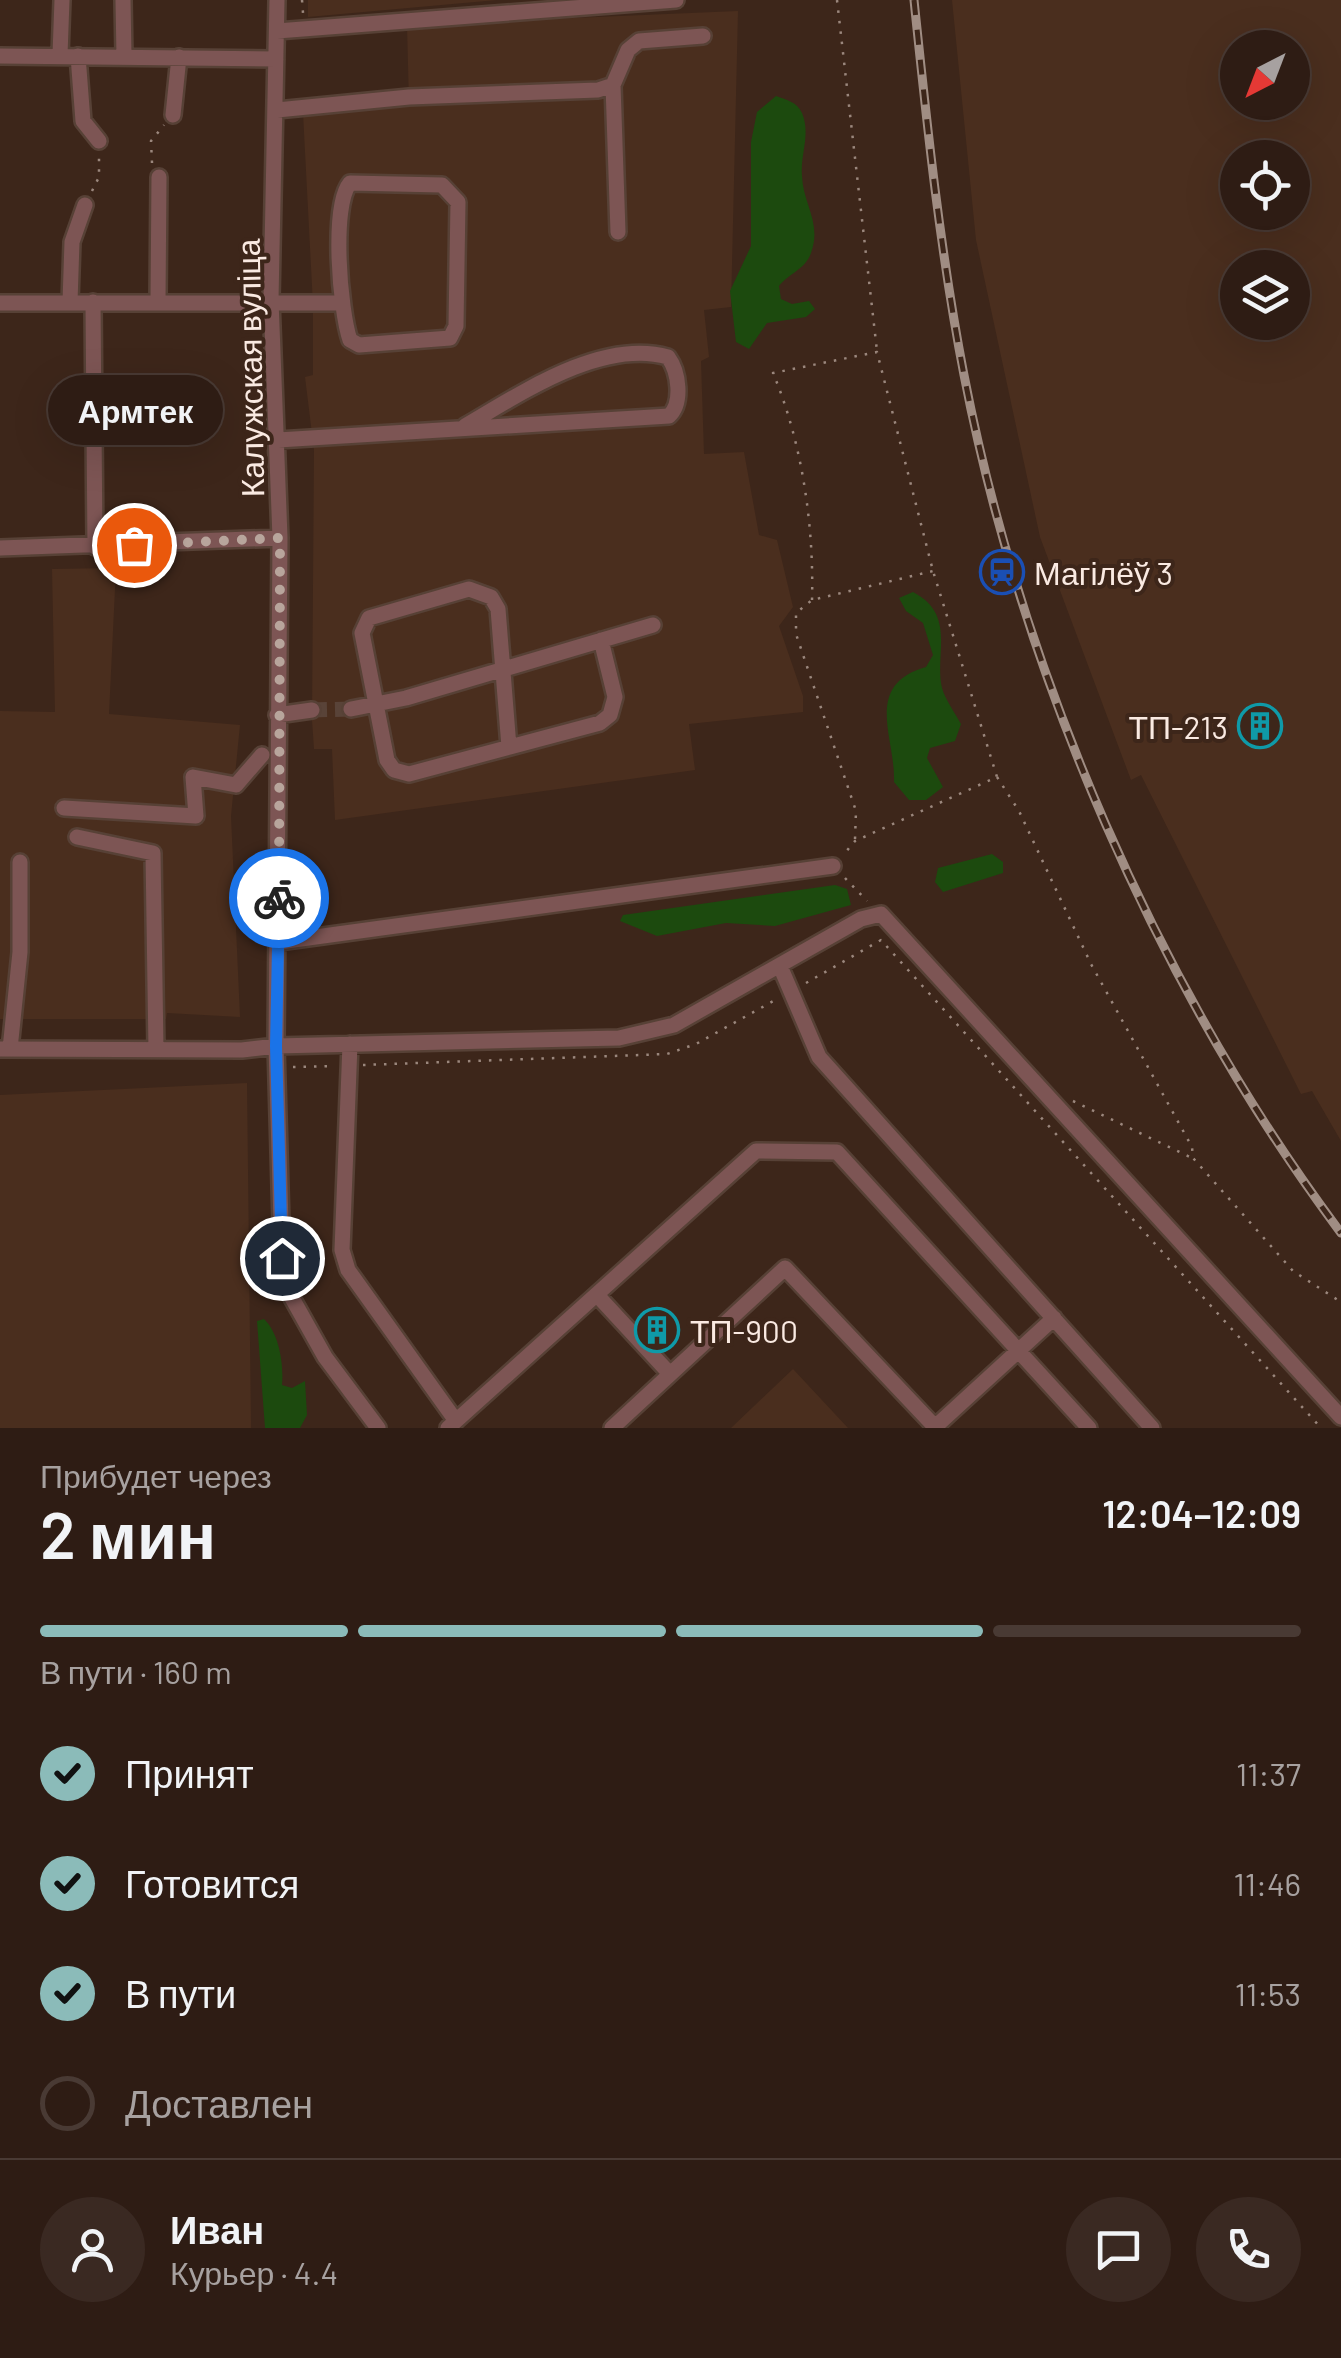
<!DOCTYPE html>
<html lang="ru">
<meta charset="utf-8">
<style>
:root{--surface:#2e1c14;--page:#3a2922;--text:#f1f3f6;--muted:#a7a1a0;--line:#493a34;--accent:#8bbbb9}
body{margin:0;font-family:Barlow,sans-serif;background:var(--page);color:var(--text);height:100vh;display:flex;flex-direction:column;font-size:38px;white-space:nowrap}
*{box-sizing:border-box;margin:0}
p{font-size:32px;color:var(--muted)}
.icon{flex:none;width:55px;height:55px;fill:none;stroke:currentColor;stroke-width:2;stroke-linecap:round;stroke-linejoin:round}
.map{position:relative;height:1428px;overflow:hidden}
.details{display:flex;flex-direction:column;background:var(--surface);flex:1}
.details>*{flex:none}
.needle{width:65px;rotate:222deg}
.controls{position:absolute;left:1220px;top:30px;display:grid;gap:20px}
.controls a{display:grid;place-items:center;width:90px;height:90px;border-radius:50%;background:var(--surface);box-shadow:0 10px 40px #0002,0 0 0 2px var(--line);font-size:50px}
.pin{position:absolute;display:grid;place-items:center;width:85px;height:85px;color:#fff;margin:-42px;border:5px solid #fff;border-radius:50%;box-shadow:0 2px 10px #0007}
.courier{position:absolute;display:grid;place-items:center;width:100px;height:100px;margin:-50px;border:8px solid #1a73e8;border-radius:50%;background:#fff;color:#222;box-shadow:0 2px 12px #0007}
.bubble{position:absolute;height:70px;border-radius:35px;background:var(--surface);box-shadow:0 10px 40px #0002,0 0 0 2px var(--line);font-size:32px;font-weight:600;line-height:70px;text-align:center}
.headline em{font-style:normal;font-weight:600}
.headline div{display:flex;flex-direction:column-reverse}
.headline{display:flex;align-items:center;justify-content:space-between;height:170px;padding:0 40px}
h1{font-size:65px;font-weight:600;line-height:75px}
.bar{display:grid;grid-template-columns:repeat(4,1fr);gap:15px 10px;align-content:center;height:120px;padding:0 40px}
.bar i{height:12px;border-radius:8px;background:var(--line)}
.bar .selected{background:var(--accent)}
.bar p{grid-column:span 4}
.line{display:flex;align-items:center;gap:25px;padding:0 40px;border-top:2px solid var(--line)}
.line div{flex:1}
.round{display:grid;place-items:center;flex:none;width:105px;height:105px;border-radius:52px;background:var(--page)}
ol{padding:0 40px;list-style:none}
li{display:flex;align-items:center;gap:30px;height:110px}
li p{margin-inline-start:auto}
li .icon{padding:10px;border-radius:50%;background:var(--accent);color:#111;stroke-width:4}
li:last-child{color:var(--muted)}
li i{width:55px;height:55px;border:5px solid var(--line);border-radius:50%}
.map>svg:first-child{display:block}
.built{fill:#4a2e1e;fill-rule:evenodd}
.green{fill:#1c4a0e}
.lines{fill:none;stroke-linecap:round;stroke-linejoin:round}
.minor-tunnel{stroke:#594338;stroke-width:15;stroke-dasharray:15 8;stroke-linecap:butt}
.minor-casing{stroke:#574136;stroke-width:20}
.path{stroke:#9b877d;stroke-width:2.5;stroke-dasharray:2.5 8;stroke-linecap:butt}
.minor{stroke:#7d5554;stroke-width:15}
.rail-casing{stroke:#a08d83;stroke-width:9}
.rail{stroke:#3d261a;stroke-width:5;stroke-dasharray:15;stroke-linecap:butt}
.done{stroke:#b8a59c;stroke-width:10;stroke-dasharray:0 18}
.route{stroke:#1a73e8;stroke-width:12}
.labels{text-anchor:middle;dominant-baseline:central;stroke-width:8;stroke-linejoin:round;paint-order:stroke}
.street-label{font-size:32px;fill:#faeae2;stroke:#3d261a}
.poi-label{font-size:32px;fill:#faeae2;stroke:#3d261a;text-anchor:start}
</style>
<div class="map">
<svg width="1341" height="1428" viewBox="0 0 1341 1428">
<rect width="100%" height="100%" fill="#3d261a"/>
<path class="built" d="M308 0H497L308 17Z
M952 0H1341V1141L1312 1091 1301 1094 1141 775 1131 780 1040 537 976 240ZM1238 48H1292V102H1238ZM1238 158H1292V212H1238ZM1238 268H1292V322H1238Z
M738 11 731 307 704 310 709 357 701 361 704 454 744 452 759 535 777 540 793 607 779 626 803 696V712L689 724 695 770 335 820 332 749H314L312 720 314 450 305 377 313 375V305L303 113 409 104 407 25Z
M116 568 109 714 240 725 231 816 240 1017 167 1013 166 1019H0V711L55 712 52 569Z
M247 1083 251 1428H0V1095Z
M793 1369 848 1428H731Z"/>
<path class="green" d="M776 96C787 100 797 102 802 113 811 134 800 155 802 176 803 204 822 223 811 253 805 270 789 273 779 286L781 299 792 304 809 301 815 309 806 317 767 323 749 349 736 342 730 291 751 246V142L757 112Z
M913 592C957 615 934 654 942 688 945 699 955 713 961 724L955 741 930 748 927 758 943 787 926 800H909L894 782C896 739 862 685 926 667L933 655 923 623 906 611 899 598Z
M992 854 1003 862V873L943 892 935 882 938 868Z
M835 885 847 889 851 905 775 926 726 923 657 936 620 921 623 915Z
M264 1319C279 1333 284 1364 282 1385L292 1388 305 1381 307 1415 300 1428H265L257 1321Z"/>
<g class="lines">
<path class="minor-tunnel" d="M312 710 351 709"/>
<defs>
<path id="minor" d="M123 0 124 56
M277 0 271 300 280 538 276 1046 282 1258 292 1298 325 1357 378 1428
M277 31 676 0
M60 55 62 0
M0 56 276 59
M78 56 83 121 99 141
M613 85 618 232
M277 110 409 97 598 90 613 85 628 50 639 41 703 36
M173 115 179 57
M350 183 442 185 458 202 456 326 450 338 359 345 350 340C340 311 331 206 350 183Z
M158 301 159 177
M70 302 72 242 85 205
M93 302 95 547
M0 303H342
M278 440 669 416C683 403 679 372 668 357 602 338 520 394 465 426
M0 548 280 538
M351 709 406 698 653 625
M277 715 312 710
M509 747 498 609 491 597 469 589 369 618 362 633 387 760 394 770 409 774 600 723 610 715 615 697 601 640
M64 808 196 816 193 777 236 785 262 755
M77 837 153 853 156 1050
M279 942 833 866
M780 966 819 1057 1152 1428
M350 1044 342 1250 348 1270 456 1421
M0 1049 242 1050 276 1046 619 1038 674 1025 861 919 881 914 1341 1417
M10 1049 20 952V862
M597 1295 670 1374
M935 1427 1054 1318
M448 1428 756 1151 837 1152 1089 1428
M612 1428 785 1268 936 1428"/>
</defs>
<use href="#minor" class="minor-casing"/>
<path class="path" d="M302 0 303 13
M837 0 877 351
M152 163 151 141 164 125
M92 191 99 177V155
M812 600C814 525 802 442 773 373L877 352 933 571 997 777 855 841 844 854
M997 777 1019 811 1091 964 1192 1147 1193 1158 1293 1271 1341 1302
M855 839 856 811 796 634V613L812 600 933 571
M845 878 867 901
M806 983 881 940 1321 1428
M363 1065 667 1054 696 1044 777 999
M293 1067 335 1066
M1073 1101 1192 1158"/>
<use href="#minor" class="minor"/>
<defs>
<path id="rail" d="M914 0C927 125 940 251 964 375 1022 674 1158 988 1341 1233"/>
</defs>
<use href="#rail" class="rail-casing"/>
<use href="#rail" class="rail"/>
</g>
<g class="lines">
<path class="done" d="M134 545 280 538 279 898"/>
<path class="route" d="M279 898 276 1046 282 1258"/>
</g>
<defs>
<symbol id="station-ring" viewBox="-11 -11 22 22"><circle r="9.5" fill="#3d261a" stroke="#1a4fb4" stroke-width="1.5"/><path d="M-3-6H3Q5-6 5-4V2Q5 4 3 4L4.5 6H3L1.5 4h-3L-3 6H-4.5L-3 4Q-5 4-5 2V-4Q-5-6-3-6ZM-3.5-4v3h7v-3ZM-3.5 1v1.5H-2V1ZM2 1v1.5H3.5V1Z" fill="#1a4fb4"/></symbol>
<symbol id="building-ring" viewBox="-11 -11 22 22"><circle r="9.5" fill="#3d261a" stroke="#0f9aa8" stroke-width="1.5"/><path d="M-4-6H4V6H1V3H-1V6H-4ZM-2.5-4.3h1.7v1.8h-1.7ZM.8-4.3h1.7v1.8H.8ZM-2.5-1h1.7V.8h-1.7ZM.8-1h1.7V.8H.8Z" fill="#0f9aa8"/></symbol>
</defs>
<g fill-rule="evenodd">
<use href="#station-ring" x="977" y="547" width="50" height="50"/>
<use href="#building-ring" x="1235" y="701" width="50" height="50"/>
<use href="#building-ring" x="632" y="1305" width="50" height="50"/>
</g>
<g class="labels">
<g class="street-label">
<text transform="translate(249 368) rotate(-91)">Калужская вуліца</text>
</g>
<g class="poi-label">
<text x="1034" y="572">Магілёў 3</text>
<text x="1228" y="726" text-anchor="end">ТП-213</text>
<text x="690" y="1330">ТП-900</text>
</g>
</g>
</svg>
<div class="controls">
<a><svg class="needle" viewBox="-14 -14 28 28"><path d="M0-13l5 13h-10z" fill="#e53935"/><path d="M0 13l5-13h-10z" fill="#a7a1a0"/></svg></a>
<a><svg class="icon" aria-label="locate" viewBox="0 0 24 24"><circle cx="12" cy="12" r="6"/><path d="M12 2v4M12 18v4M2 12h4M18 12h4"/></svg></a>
<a><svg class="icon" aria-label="layers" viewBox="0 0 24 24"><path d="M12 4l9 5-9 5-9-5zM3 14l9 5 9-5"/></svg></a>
</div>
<div class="pin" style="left:134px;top:545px;background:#ea580c"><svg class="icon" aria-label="bag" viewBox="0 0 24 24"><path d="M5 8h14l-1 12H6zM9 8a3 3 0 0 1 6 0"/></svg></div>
<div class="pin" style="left:282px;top:1258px;background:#1f2937"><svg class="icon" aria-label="home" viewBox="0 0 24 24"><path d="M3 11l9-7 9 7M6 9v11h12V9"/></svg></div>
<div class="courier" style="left:279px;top:898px"><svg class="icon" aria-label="bike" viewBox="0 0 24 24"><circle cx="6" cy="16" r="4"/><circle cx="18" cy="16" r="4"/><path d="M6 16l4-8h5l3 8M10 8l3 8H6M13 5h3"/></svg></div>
<div class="bubble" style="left:48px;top:375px;width:175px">Армтек</div>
</div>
<section class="details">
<div class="headline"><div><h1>2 мин</h1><p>Прибудет через</p></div><em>12:04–12:09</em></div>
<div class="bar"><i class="selected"></i><i class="selected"></i><i class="selected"></i><i></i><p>В пути · 160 m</p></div>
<ol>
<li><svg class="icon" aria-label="check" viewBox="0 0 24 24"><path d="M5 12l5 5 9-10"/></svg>Принят<p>11:37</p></li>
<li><svg class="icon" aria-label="check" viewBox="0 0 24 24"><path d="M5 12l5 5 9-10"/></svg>Готовится<p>11:46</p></li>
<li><svg class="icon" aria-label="check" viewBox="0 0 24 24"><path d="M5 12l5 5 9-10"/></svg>В пути<p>11:53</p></li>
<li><i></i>Доставлен</li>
</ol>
<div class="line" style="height:180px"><a class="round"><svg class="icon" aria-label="person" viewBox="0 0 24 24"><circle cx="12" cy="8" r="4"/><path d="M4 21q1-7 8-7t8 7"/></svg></a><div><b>Иван</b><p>Курьер · 4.4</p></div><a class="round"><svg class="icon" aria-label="chat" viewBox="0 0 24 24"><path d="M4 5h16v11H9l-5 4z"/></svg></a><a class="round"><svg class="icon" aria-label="phone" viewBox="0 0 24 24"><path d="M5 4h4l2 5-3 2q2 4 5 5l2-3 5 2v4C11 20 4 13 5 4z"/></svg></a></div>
</section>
